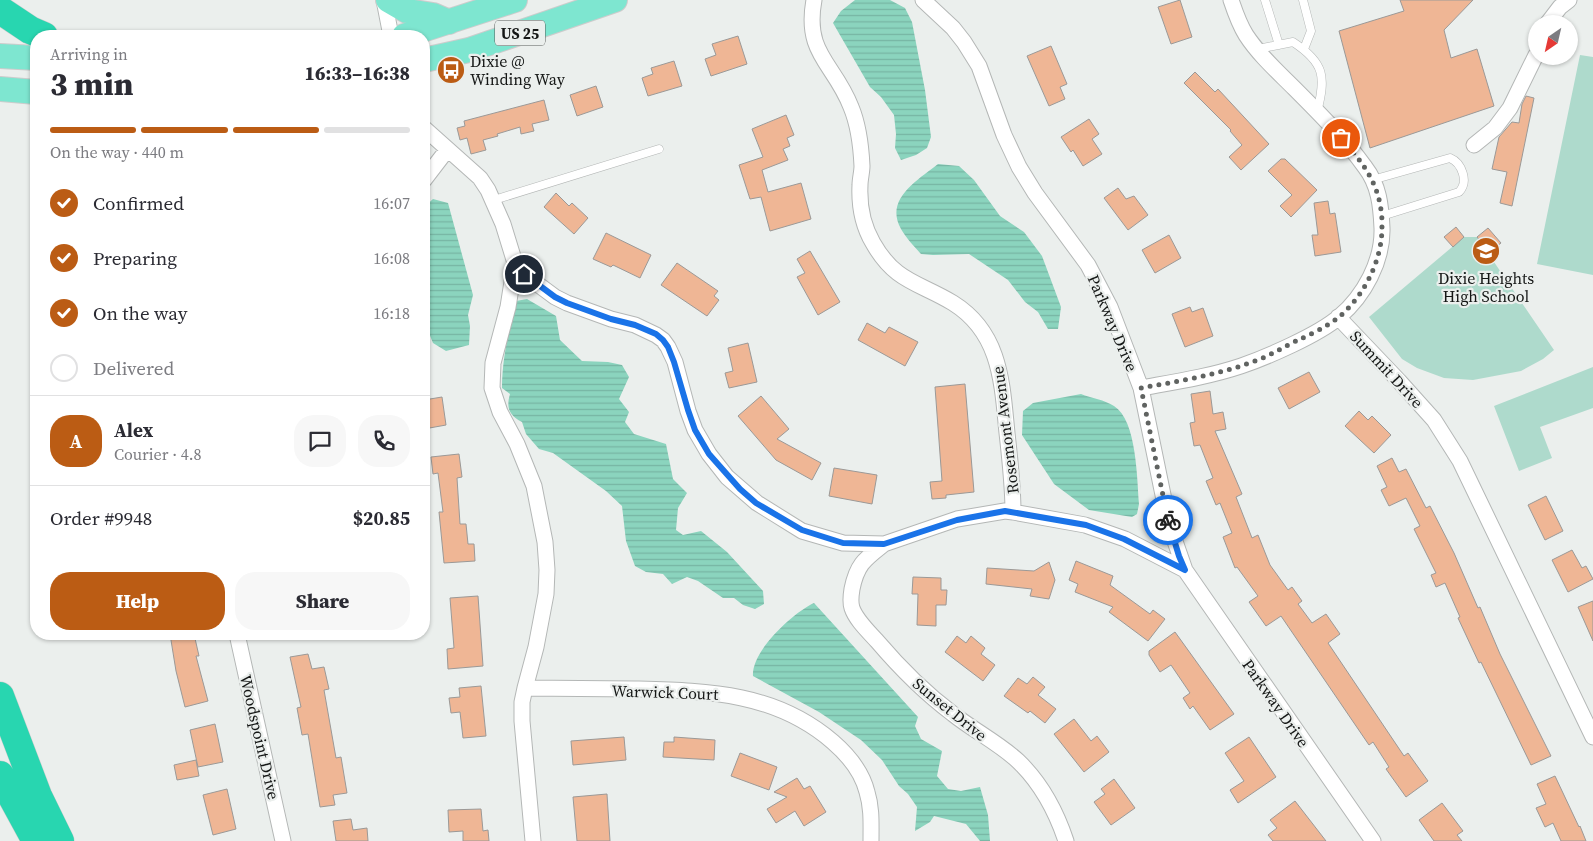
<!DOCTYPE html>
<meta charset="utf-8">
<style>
:root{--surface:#fff;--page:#f7f7f7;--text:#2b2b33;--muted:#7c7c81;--line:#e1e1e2;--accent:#bb5c14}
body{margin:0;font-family:"Source Serif 4",serif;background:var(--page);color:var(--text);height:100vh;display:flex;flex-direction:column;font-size:19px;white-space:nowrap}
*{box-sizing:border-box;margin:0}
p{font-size:16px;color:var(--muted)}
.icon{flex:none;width:28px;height:28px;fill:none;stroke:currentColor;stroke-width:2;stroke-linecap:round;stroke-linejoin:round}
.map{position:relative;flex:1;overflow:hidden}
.details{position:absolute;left:30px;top:30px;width:400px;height:610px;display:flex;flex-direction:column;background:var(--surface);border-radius:20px;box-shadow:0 1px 4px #0004}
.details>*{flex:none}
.needle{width:32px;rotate:214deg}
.controls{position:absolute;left:1528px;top:15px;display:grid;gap:10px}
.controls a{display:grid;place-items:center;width:50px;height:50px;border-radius:50%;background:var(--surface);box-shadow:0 1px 4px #0004;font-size:25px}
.pin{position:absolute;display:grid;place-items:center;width:42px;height:42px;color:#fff;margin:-21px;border:2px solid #fff;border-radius:50%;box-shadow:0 1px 5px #0007}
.courier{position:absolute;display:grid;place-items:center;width:50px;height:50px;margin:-25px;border:4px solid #1a73e8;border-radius:50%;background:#fff;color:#222;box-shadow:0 1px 6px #0007}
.overview em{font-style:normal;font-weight:800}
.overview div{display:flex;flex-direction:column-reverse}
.overview{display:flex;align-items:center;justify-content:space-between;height:85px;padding:0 20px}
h1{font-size:32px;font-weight:800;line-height:38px}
.bar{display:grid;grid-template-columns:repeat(4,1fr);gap:8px 5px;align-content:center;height:60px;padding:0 20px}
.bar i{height:6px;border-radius:4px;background:var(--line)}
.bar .active{background:var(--accent)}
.bar p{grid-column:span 4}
.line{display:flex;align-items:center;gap:12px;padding:0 20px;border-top:1px solid var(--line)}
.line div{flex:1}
.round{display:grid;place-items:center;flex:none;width:52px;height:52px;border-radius:20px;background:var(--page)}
ol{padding:0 20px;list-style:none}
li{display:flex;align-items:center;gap:15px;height:55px}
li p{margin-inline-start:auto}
li .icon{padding:5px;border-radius:50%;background:var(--accent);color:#fff;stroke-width:4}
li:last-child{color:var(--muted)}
li i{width:28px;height:28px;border:2px solid var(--line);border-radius:50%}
.primary-button{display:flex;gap:10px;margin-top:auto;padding:10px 20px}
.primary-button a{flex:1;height:58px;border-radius:20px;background:var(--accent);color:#fff;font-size:20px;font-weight:800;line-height:58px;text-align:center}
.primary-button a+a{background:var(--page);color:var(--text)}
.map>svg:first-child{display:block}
.pitch{fill:#aedacc}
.water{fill:url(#water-rules)}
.building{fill:#efb695;stroke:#9b9997}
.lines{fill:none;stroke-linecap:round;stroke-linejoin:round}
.lane-casing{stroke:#b4b7b6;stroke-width:9}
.street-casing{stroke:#b4b7b6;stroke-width:17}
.primary-casing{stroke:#ccc;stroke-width:26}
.highway-casing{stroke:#ccc;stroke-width:29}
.lane{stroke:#fff;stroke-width:8}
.street{stroke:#fff;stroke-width:15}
.primary{stroke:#7ee6d0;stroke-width:24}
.highway{stroke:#28d6b0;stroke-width:28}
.done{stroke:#606361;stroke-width:5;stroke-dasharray:0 9}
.route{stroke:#1a73e8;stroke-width:6}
.labels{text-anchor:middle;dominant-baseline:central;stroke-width:4.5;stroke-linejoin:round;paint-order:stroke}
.shield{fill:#ebefed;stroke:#555856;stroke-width:1}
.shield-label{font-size:15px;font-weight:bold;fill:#151716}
.poi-label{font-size:16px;fill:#151716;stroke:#ebefed;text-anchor:start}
.street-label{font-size:16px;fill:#151716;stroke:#ebefed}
</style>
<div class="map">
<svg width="1593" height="841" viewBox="0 0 1593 841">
<defs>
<pattern id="water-rules" width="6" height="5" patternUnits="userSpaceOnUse" patternTransform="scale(1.25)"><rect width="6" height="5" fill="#8bd4be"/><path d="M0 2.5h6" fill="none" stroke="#77b5a3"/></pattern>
</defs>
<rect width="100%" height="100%" fill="#ebefed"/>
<path class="pitch" d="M1580 55 1593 57V275L1537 264Z
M1464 237H1477L1554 350 1543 359 1521 371 1473 380 1444 378 1417 368 1402 359 1369 317Z
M1593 367V408L1540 427 1552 458 1519 471 1494 406Z"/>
<path class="water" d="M855 0H890L905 8 912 22 925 90 931 137 927 148 916 155 901 160 895 148 896 134 894 115 881 97 870 87 833 23 841 11Z
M938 164 959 166 974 180 1000 216 1024 232 1042 256 1061 307 1058 329H1048L1038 312 1025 302 1008 280 969 254 933 255 921 254C914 246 906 238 901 229 884 199 918 180 938 164Z
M433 199 448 203 473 295 468 315 470 326 469 345 446 351 433 343 424 321V207Z
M527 299 556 316 560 340 582 361 608 362 622 365 629 377 619 399 629 412 625 422 634 434 666 444 673 479 687 493 678 508 676 530 683 535 701 531 727 552 763 591 764 604 755 609 743 605 734 598H723L698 581 687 577 672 584 663 574 646 572 635 566 626 541 622 506 606 491 553 453 539 449 526 434 522 422C509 415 506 408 510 394L502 388C502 358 509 330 516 301Z
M1081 394C1091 398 1105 400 1114 406 1137 420 1137 480 1139 504L1137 514 1132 517 1089 510 1054 484 1022 435 1023 411 1033 403Z
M814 603 918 717 915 726 921 739 942 751 937 776 948 789 961 791 980 787 988 815 990 841H980L966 824 934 816 930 822 915 831 917 807 908 794 899 786 882 760 861 740 819 712 753 676C751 651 794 612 814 603Z"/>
<path class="building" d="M1180 0 1192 37 1171 44 1158 7Z
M1400 0H1473L1444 30 1451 58 1477 49 1494 106 1370 148 1339 31 1404 11Z
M738 36 747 64 711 76 705 59 716 55 712 44Z
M1051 46 1067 84 1060 87 1065 99 1049 106 1027 56Z
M674 61 682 86 648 96 642 78 653 74 651 68Z
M1195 72 1215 92 1218 89 1269 144 1241 170 1229 157 1242 145 1230 131 1231 130 1184 83Z
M596 86 603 107 577 116 570 95Z
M1526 96 1534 98 1512 206 1500 203 1507 172 1492 169 1499 137 1512 122 1519 123 1522 104Z
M544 100 549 120 532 124 534 131 521 134 520 127 497 134 498 136 483 140 486 150 471 154 467 138 460 140 457 128 465 126 464 121Z
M786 115 794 135 787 138 790 146 783 149 788 160 762 170 768 192 801 183 811 219 770 231 761 197 750 199 739 165 763 157 752 129Z
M1089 119 1099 134 1092 139 1102 154 1083 166 1073 150 1071 152 1061 137Z
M1281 159H1285L1317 190 1291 217 1280 206 1292 195 1268 171Z
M1118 188 1126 199 1134 196 1148 215 1128 230 1104 198Z
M556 193 569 206 572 203 588 218 574 234 544 207Z
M1328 201 1330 214 1335 213 1341 252 1315 256 1312 235H1318L1314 203Z
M1456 227 1464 237 1453 247 1444 237Z
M1488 228 1501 243 1489 252 1477 237Z
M606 233 651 255 640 278 613 265 611 267 593 259Z
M1169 235 1181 258 1155 273 1142 250Z
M810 251 840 302 818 315 797 277 805 273 797 259Z
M677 263 718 291 714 296 719 300 707 316 661 285Z
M1190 307 1192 312 1203 308 1213 336 1185 347 1172 314Z
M867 323 885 333 889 327 918 342 905 366 858 340Z
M748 343 757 382 729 388 725 373 733 371 728 348Z
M1309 372 1320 392 1289 409 1278 388Z
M965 384 974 492 946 495V498L932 499 930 482 942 481 935 387Z
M1210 391 1213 414 1223 412 1226 429 1215 431 1242 494 1236 497 1252 538 1258 535 1270 565 1288 590 1292 587 1302 601 1298 604 1312 623 1326 614 1340 634 1328 643 1404 756 1408 753 1428 781 1406 797 1386 769 1389 767 1373 742 1369 745 1281 616 1266 626 1249 602 1258 596 1237 567 1235 568 1223 537 1232 533 1220 503 1216 505 1206 481 1213 478 1200 445 1194 446 1190 423 1195 422 1191 394Z
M761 396 789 429 777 439 821 463 812 480 776 460 738 416Z
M442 397 446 425 424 429V400Z
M1359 411 1368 420 1372 416 1391 435 1374 453 1345 426Z
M459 454 462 477 457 478 460 524H466L468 544H474L475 561 444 563 439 512H443L438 473 433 474 431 457Z
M1392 458 1399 472 1406 469 1426 508 1430 506 1454 553 1478 608 1480 607 1500 654 1551 756 1531 765 1481 662 1479 663 1458 618 1460 617 1445 583 1436 587 1431 575 1436 573 1414 529 1420 526 1406 498 1389 506 1381 490 1387 487 1377 466Z
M834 468 877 475 872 504 829 496Z
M1546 496 1563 531 1545 540 1528 505Z
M1572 550 1582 568 1586 566 1593 579 1568 592 1552 560Z
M1076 561 1113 576 1110 585 1150 614 1153 610 1165 619 1148 641 1109 612 1113 607 1075 592 1078 584 1069 580Z
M1049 562 1055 580 1049 599 1030 596 1032 589 986 584 987 568 1034 571Z
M913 577 941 578V590H947L946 605H936V626L917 625 918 594H912Z
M478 596 483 666 448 669 447 649 454 648 450 598Z
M1593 601V641L1578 607Z
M1175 632 1234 714 1210 730 1193 706 1190 709 1183 698 1190 693 1171 665 1160 672 1149 655V651Z
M170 634H194L199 656H196L208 701 185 707 176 671Z
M957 636 966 643 971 636 985 648 981 654 995 665 983 681 945 652Z
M308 654 312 669 324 667 329 689 324 690 336 758 341 757 347 793 333 795 335 805 320 807 308 734 302 735 297 708 301 707 290 657Z
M1033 677 1045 687 1038 695 1056 709 1045 723 1030 711 1028 713 1004 696 1018 678 1027 684Z
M481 686 486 736 463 738 460 712 451 713 449 698 460 697 459 688Z
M1074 719 1091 741 1097 736 1109 752 1084 772 1054 734Z
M215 724 223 762 198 767 190 730Z
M624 737 626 760 573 765 571 741Z
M674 737 715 740 714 760 663 757 664 742H674Z
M1249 737 1276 777 1238 803 1230 790 1244 781 1225 753Z
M740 753 777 767 769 790 731 776Z
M196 760 199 776 177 780 174 765Z
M1555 776 1579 827 1580 826 1586 841H1561L1553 823 1545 827 1536 808 1546 804 1537 784Z
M797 778 804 789 810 786 826 812 804 826 795 811 776 823 767 809 787 797 774 792Z
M1114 779 1135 808 1111 825 1094 802 1105 794 1101 789Z
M227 789 236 829 213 835 203 795Z
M607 794 610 841H577L573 797Z
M1295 801 1326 841H1273L1268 835 1277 828 1270 820Z
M1442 803 1463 831 1457 835 1462 841H1434L1419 820Z
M481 809 483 831 488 830 489 841H463V831L449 832 448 810Z
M351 819 353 830 367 828 368 841H336L333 821Z"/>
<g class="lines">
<defs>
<path id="lane" d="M1265 0 1279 45
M1303 0 1311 31 1304 49
M1258 49 1293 42C1325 63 1326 77 1317 112
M1372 180 1450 158C1462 163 1469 182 1459 192L1382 216
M494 200 659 149"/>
<path id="street" d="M384 0 391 36
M814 0C804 54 834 63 851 107 859 126 861 145 862 166 862 172 860 179 860 185 859 205 863 226 873 243 895 282 918 282 953 303 1001 333 1002 383 1007 433 1010 460 1013 486 1013 512
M923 0 953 28 964 42 979 66 1004 135 1019 167 1035 193 1088 265 1110 307 1141 388 1169 524 1185 570 1373 841
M1547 24 1560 7 1569 0
M424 128 480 178 488 190 503 224 515 263 524 274 555 297 567 303 611 319 635 325 656 335 663 340 668 347 675 362 688 411 695 430 709 454 727 477 757 503 802 531 843 543 884 544 957 519 1005 511 1013 512 1085 525 1125 539 1185 570
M1474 145 1495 128 1510 108 1536 55
M424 180 447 150
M515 263 508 307 493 363 492 388 500 412 517 444 534 486 545 542 547 570 546 594 536 647 525 688 522 702V721L533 841
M1338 317 1399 381 1434 420 1460 461 1593 737
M1141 388C1174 382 1208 377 1241 366 1267 357 1318 335 1339 317 1364 296 1383 261 1382 228 1381 206 1379 185 1365 167 1345 139 1318 112 1294 88 1277 71 1259 55 1246 35 1239 24 1235 12 1231 0
M884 544C865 559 857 564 852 589 851 595 850 602 852 608 856 620 868 631 877 641 900 668 925 693 953 714 973 730 1000 744 1018 761 1041 783 1056 811 1066 841
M237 634 283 841
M525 688C562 688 599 689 635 689 708 691 775 692 833 742 848 755 862 772 867 792 872 808 871 824 871 841"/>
<path id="primary" d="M388 0 407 11 433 15 449 22
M404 36 515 0
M0 56 36 58
M424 60 469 50 615 0
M0 89 36 92"/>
<path id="highway" d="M0 10 30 30 44 36
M0 696 38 796 60 841
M0 775 36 841"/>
</defs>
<use href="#lane" class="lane-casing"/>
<use href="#street" class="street-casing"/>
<use href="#primary" class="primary-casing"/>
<use href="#highway" class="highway-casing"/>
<use href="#lane" class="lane"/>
<use href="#street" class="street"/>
<use href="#primary" class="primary"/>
<use href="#highway" class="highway"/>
</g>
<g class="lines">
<path class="done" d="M1168 520 1141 388C1179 381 1218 375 1255 361 1269 356 1282 348 1296 341 1310 335 1326 327 1339 317 1360 299 1375 273 1380 247 1382 238 1382 230 1382 220 1380 184 1364 164 1341 138"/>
<path class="route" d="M524 274 555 297 567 303 611 319 635 325 656 334 663 340 668 347 674 362 688 410 695 430 709 454 740 489 756 503 802 530 843 543 884 544 957 520 1005 511 1086 525 1124 539 1185 570 1179 556 1168 520"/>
</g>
<defs>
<symbol id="bus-disc" viewBox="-11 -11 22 22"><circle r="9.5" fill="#bb5c14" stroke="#ebefed"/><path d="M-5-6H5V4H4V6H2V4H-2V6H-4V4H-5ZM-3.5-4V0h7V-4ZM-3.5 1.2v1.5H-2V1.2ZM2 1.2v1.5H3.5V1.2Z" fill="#fff"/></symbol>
<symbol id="school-disc" viewBox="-11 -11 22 22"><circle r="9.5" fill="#bb5c14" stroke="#ebefed"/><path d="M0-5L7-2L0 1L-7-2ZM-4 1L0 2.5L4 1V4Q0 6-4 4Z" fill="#fff"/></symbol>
</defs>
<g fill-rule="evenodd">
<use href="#bus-disc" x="435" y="54" width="32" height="32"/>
<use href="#school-disc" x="1470" y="235" width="32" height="32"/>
</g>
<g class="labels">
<rect class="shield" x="495" y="20.5" width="50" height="25" rx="4"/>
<g class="shield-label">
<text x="520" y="33">US 25</text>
</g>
<g class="poi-label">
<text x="470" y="61">Dixie @<tspan x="470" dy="18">Winding Way</tspan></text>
<text x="1486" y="278" text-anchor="middle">Dixie Heights<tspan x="1486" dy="18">High School</tspan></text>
</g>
<g class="street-label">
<text transform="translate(1113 323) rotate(67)">Parkway Drive</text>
<text transform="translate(1387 369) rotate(47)">Summit Drive</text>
<text transform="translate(1005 430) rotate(-97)">Rosemont Avenue</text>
<text transform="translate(665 692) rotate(2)">Warwick Court</text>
<text transform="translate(1276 703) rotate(55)">Parkway Drive</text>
<text transform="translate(950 709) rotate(39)">Sunset Drive</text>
<text transform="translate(260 737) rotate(77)">Woodspoint Drive</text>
</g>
</g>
</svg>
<div class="controls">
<a><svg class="needle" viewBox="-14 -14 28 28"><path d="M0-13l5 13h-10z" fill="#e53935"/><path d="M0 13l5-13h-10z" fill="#7c7c81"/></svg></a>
</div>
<div class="pin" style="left:1341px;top:138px;background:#ea580c"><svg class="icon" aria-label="bag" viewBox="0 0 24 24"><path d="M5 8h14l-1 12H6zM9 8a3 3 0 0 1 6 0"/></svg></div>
<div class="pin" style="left:524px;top:274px;background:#1f2937"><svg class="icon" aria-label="home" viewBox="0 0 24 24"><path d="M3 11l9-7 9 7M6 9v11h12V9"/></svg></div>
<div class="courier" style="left:1168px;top:520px"><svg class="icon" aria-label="bike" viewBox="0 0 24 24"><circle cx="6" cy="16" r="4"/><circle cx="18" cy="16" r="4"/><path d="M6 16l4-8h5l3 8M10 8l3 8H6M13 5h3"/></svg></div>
<section class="details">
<div class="overview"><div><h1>3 min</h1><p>Arriving in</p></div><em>16:33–16:38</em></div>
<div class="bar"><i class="active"></i><i class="active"></i><i class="active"></i><i></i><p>On the way · 440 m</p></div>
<ol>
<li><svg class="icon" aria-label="check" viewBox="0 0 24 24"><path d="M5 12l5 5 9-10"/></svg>Confirmed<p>16:07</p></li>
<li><svg class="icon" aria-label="check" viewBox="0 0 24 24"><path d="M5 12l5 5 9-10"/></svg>Preparing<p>16:08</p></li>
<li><svg class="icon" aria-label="check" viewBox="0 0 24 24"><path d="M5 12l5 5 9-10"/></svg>On the way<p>16:18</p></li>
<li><i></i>Delivered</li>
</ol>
<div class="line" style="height:90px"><b class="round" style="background:var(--accent);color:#fff">A</b><div><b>Alex</b><p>Courier · 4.8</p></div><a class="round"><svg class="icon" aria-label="chat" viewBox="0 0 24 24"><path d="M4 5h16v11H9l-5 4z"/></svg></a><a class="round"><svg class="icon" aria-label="phone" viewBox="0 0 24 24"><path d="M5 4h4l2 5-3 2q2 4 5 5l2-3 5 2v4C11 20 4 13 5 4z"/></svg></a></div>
<div class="line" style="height:65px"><div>Order #9948</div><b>$20.85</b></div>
<div class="primary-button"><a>Help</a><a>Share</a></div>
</section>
</div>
